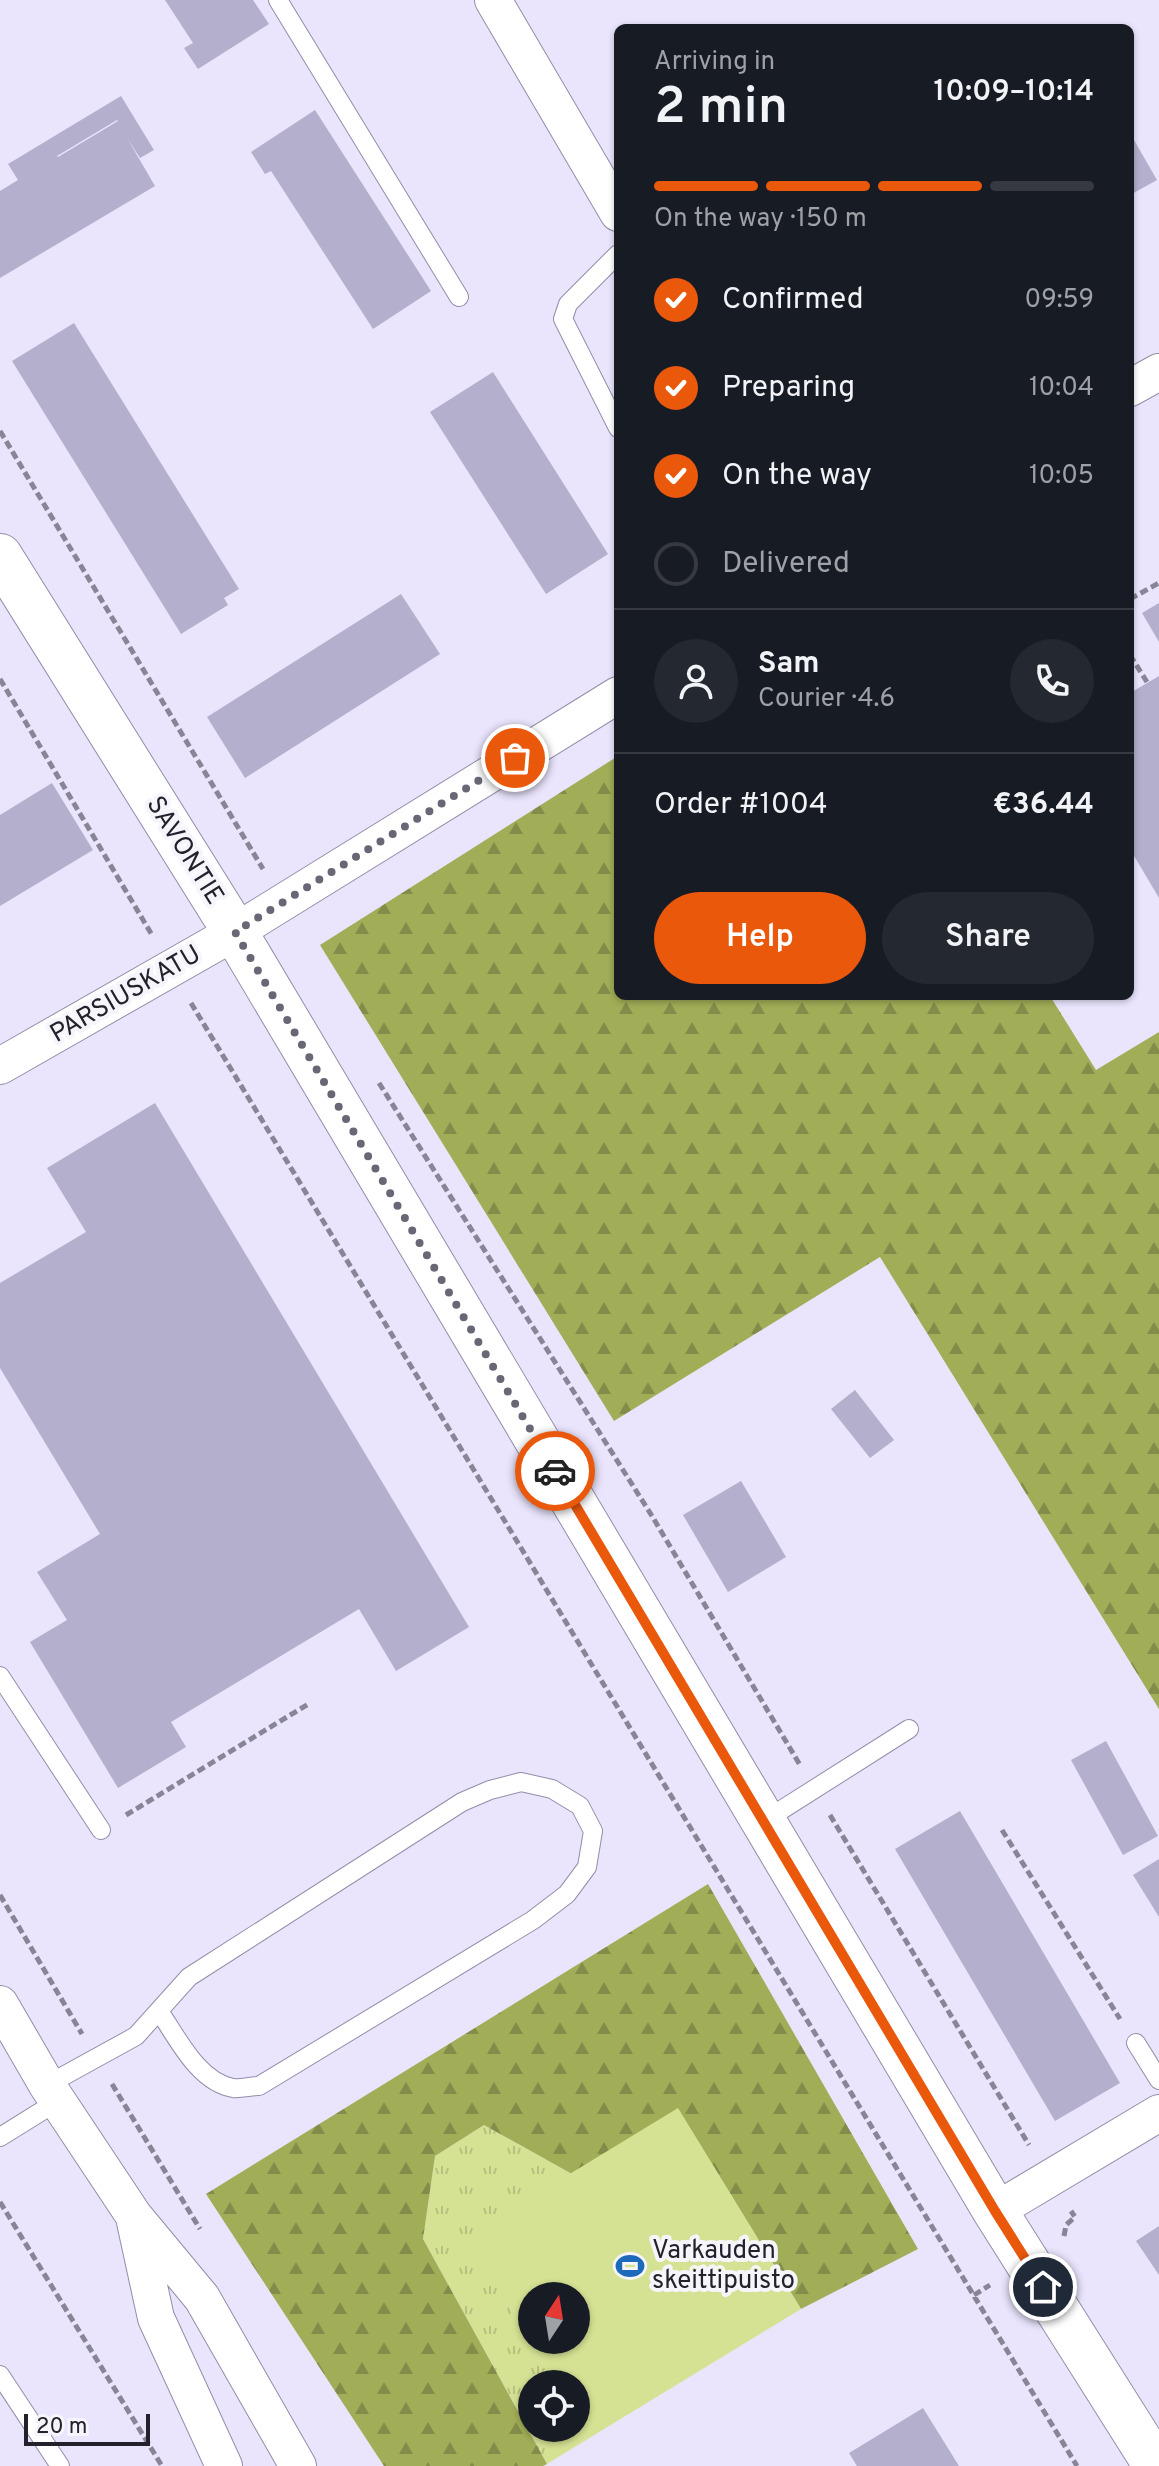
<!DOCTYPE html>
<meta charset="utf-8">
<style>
:root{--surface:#171b24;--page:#242831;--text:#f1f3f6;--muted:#9ea1a6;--line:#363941;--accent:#ea580c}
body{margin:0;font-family:Overpass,sans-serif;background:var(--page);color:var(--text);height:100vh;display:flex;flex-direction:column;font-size:30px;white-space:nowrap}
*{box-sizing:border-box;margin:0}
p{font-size:26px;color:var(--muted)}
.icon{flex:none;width:44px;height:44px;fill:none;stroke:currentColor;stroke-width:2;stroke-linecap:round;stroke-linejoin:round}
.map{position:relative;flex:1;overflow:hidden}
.drawer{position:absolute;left:614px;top:24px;width:520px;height:976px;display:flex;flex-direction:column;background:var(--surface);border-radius:12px;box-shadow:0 2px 6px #0004}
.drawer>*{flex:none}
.needle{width:52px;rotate:12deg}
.controls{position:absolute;left:518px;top:2282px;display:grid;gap:16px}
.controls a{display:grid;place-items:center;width:72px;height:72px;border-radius:50%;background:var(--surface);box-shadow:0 2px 6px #0004;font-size:40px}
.scale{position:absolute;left:24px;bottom:20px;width:126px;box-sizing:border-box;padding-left:8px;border:4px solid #23212c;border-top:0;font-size:22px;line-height:28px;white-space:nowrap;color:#23212c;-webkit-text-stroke:6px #f6f5fb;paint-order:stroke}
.pin{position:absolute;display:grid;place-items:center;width:68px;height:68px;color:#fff;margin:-34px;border:4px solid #fff;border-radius:50%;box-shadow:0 2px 8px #0007}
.courier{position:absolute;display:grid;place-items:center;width:80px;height:80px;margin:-40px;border:6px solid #ea580c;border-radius:50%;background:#fff;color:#222;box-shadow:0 2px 10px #0007}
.overview em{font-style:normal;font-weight:600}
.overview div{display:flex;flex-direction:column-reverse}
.overview{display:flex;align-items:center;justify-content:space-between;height:136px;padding:0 40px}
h1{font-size:52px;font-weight:600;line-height:60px}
.bar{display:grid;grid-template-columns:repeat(4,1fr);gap:12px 8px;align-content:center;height:96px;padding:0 40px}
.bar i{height:10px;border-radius:6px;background:var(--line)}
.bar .current{background:var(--accent)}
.bar p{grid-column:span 4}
.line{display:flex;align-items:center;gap:20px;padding:0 40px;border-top:2px solid var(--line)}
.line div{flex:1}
.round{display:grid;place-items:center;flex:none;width:84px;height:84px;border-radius:42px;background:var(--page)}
ol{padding:0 40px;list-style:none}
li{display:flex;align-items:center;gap:24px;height:88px}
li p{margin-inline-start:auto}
li .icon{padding:8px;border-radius:50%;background:var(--accent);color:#fff;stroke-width:4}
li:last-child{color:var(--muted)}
li i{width:44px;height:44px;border:4px solid var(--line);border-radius:50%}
.action{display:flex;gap:16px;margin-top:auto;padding:16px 40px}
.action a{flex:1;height:92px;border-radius:48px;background:var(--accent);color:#fff;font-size:32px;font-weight:600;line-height:92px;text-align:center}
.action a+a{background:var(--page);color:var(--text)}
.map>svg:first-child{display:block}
.grass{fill:url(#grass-tufts)}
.forest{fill:url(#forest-firs)}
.pitch{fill:#d5e193;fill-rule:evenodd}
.building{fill:#b4afcc;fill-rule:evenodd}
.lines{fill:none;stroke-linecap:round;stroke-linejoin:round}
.service-casing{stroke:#938da9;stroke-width:20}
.minor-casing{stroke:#938da9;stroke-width:38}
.tertiary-casing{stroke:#938da9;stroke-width:46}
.path{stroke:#888596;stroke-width:5;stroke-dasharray:8 4;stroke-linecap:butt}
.service{stroke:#fff;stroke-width:18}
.minor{stroke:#fff;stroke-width:36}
.tertiary{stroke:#fff;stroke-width:44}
.done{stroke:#696675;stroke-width:8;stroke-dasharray:0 14.4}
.route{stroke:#ea580c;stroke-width:10}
.labels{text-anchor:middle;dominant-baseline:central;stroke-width:8;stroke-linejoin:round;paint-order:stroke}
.street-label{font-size:26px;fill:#23212c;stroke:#f6f5fb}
.poi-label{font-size:26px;fill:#23212c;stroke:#f6f5fb;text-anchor:start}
</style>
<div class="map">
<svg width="1159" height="2466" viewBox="0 0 1159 2466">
<defs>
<pattern id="grass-tufts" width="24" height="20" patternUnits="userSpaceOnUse" patternTransform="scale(2)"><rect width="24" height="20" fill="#d5e193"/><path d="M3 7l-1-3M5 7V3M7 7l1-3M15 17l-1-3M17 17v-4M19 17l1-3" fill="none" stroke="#b7c17f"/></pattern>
<pattern id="forest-firs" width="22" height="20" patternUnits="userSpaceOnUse" patternTransform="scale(2)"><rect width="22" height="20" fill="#a1ad57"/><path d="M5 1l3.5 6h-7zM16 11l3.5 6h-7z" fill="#838c48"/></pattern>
</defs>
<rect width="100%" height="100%" fill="#eae5fd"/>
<path class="grass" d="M484 2125 572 2174 469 2236 554 2384H532V2428H576V2422L586 2440 547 2464 423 2239 435 2156Z"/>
<path class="forest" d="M618 756V996H1050L1096 1070 1159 1032V1709L880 1257 614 1421 320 945Z
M708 1884 918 2249 801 2309 678 2109 572 2174 484 2125 435 2156 423 2239 547 2464 543 2466H384L206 2194Z"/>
<path class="pitch" d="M678 2108 801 2309 586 2440 576 2422V2384H554L468 2236ZM532 2296H576V2340H532Z"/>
<path class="building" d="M165 0H253L269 24 198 69 184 48 193 43Z
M121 96 154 150 140 158 127 138 155 186 0 278V191L18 180 8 164ZM117 120 118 121 58 157 57 156Z
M315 110 431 291 373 329 271 171 265 174 251 152Z
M1130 133 1157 180 1130 195Z
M74 323 239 589 224 598 228 605 181 634 12 361Z
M493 372 608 554 546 594 430 412Z
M401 594 440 654 245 778 207 717Z
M1159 603V642L1142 613Z
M1159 676V898L1130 849V693Z
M52 783 93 850 0 906V815Z
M155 1103 469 1627 396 1671 359 1609 171 1722 186 1747 118 1788 30 1642 67 1620 37 1572 100 1534 0 1368V1283L86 1232 47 1168Z
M855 1390 894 1440 870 1458 831 1409Z
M741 1481 786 1557 728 1592 683 1515Z
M1106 1741 1158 1836 1123 1855 1071 1760Z
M960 1811 1120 2083 1055 2121 895 1849Z
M1159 1859V1917L1133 1875Z
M1159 2226V2275L1136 2241Z
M923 2408 959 2466H857L849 2453Z"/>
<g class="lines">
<defs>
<path id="service" d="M278 0 459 297
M618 254 568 304 563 319 618 428
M0 1676 101 1830
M764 1821 909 1729
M1136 2043 1159 2080
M47 2085 136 2036 189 1977 462 1802 490 1790 521 1782 552 1789 580 1806 593 1831 587 1867 567 1894 533 1920 259 2086C251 2086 240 2089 233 2088 198 2082 177 2037 159 2011
M0 2137 58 2101
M0 2375 60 2466"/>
<path id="minor" d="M493 0 618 213
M1130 388 1159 372
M0 1066 235 932 618 695
M0 2004 47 2085 134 2216 202 2298 298 2466
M995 2211 1159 2113
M135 2222 156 2318 224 2466"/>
<path id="tertiary" d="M0 556 235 932 995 2211 1156 2466"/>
</defs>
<use href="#service" class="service-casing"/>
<use href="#minor" class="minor-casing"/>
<use href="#tertiary" class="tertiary-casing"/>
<path class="path" d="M0 431 263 869
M1130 599 1159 583
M1130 655 1147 682
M0 679 152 935
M191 1003 1077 2466
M379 1083 652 1516 800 1765
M126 1815 310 1703
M830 1815 1029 2145
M1002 1830 1120 2019
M0 1895 82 2034
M112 2084 200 2229
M0 2202 162 2466
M1064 2236 1066 2225 1075 2217 1071 2211
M974 2295 990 2285"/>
<use href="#service" class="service"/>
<use href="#minor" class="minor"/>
<use href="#tertiary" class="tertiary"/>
</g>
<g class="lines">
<path class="done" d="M515 758 235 932 555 1471"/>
<path class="route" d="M555 1471 995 2211 1043 2287"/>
</g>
<defs>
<symbol id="stadium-bare" viewBox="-9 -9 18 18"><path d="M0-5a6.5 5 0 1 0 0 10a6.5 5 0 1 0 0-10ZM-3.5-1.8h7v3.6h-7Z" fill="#1c6ab9" stroke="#f6f5fb" stroke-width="2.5" paint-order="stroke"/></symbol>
</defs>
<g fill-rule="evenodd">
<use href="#stadium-bare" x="610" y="2246" width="40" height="40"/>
</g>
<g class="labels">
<g class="street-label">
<text transform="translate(184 851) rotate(58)">SAVONTIE</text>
<text transform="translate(126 995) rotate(-30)">PARSIUSKATU</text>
</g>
<g class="poi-label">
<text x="652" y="2251">Varkauden<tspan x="652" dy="30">skeittipuisto</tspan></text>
</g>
</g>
</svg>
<div class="controls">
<a><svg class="needle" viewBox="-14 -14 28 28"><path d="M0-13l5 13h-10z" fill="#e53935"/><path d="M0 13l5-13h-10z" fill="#9ea1a6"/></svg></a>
<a><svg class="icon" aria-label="locate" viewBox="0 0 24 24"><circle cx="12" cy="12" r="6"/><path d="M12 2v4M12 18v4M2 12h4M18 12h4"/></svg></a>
</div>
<div class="scale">20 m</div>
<div class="pin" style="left:515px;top:758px;background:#ea580c"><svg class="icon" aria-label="bag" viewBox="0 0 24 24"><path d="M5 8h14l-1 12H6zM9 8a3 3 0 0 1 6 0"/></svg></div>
<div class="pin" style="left:1043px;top:2287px;background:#1f2937"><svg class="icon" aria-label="home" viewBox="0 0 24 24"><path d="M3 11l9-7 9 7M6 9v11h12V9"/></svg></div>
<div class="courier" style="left:555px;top:1471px"><svg class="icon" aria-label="car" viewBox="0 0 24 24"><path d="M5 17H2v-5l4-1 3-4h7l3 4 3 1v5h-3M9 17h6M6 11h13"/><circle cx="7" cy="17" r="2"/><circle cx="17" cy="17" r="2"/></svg></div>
<section class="drawer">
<div class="overview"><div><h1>2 min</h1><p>Arriving in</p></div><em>10:09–10:14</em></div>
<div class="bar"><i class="current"></i><i class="current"></i><i class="current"></i><i></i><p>On the way · 150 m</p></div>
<ol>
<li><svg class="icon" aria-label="check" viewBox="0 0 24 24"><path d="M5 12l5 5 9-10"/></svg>Confirmed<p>09:59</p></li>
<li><svg class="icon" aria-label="check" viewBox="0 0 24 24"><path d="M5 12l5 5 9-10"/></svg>Preparing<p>10:04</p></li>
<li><svg class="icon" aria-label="check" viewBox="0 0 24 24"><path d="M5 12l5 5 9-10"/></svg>On the way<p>10:05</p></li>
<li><i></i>Delivered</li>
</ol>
<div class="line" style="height:144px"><a class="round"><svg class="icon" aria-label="person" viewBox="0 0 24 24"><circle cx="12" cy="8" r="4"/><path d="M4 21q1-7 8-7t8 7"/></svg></a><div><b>Sam</b><p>Courier · 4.6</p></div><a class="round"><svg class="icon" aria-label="phone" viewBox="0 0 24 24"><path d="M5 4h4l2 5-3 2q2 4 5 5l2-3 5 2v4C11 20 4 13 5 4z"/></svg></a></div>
<div class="line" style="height:104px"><div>Order #1004</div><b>€36.44</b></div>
<div class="action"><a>Help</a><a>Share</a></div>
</section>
</div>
